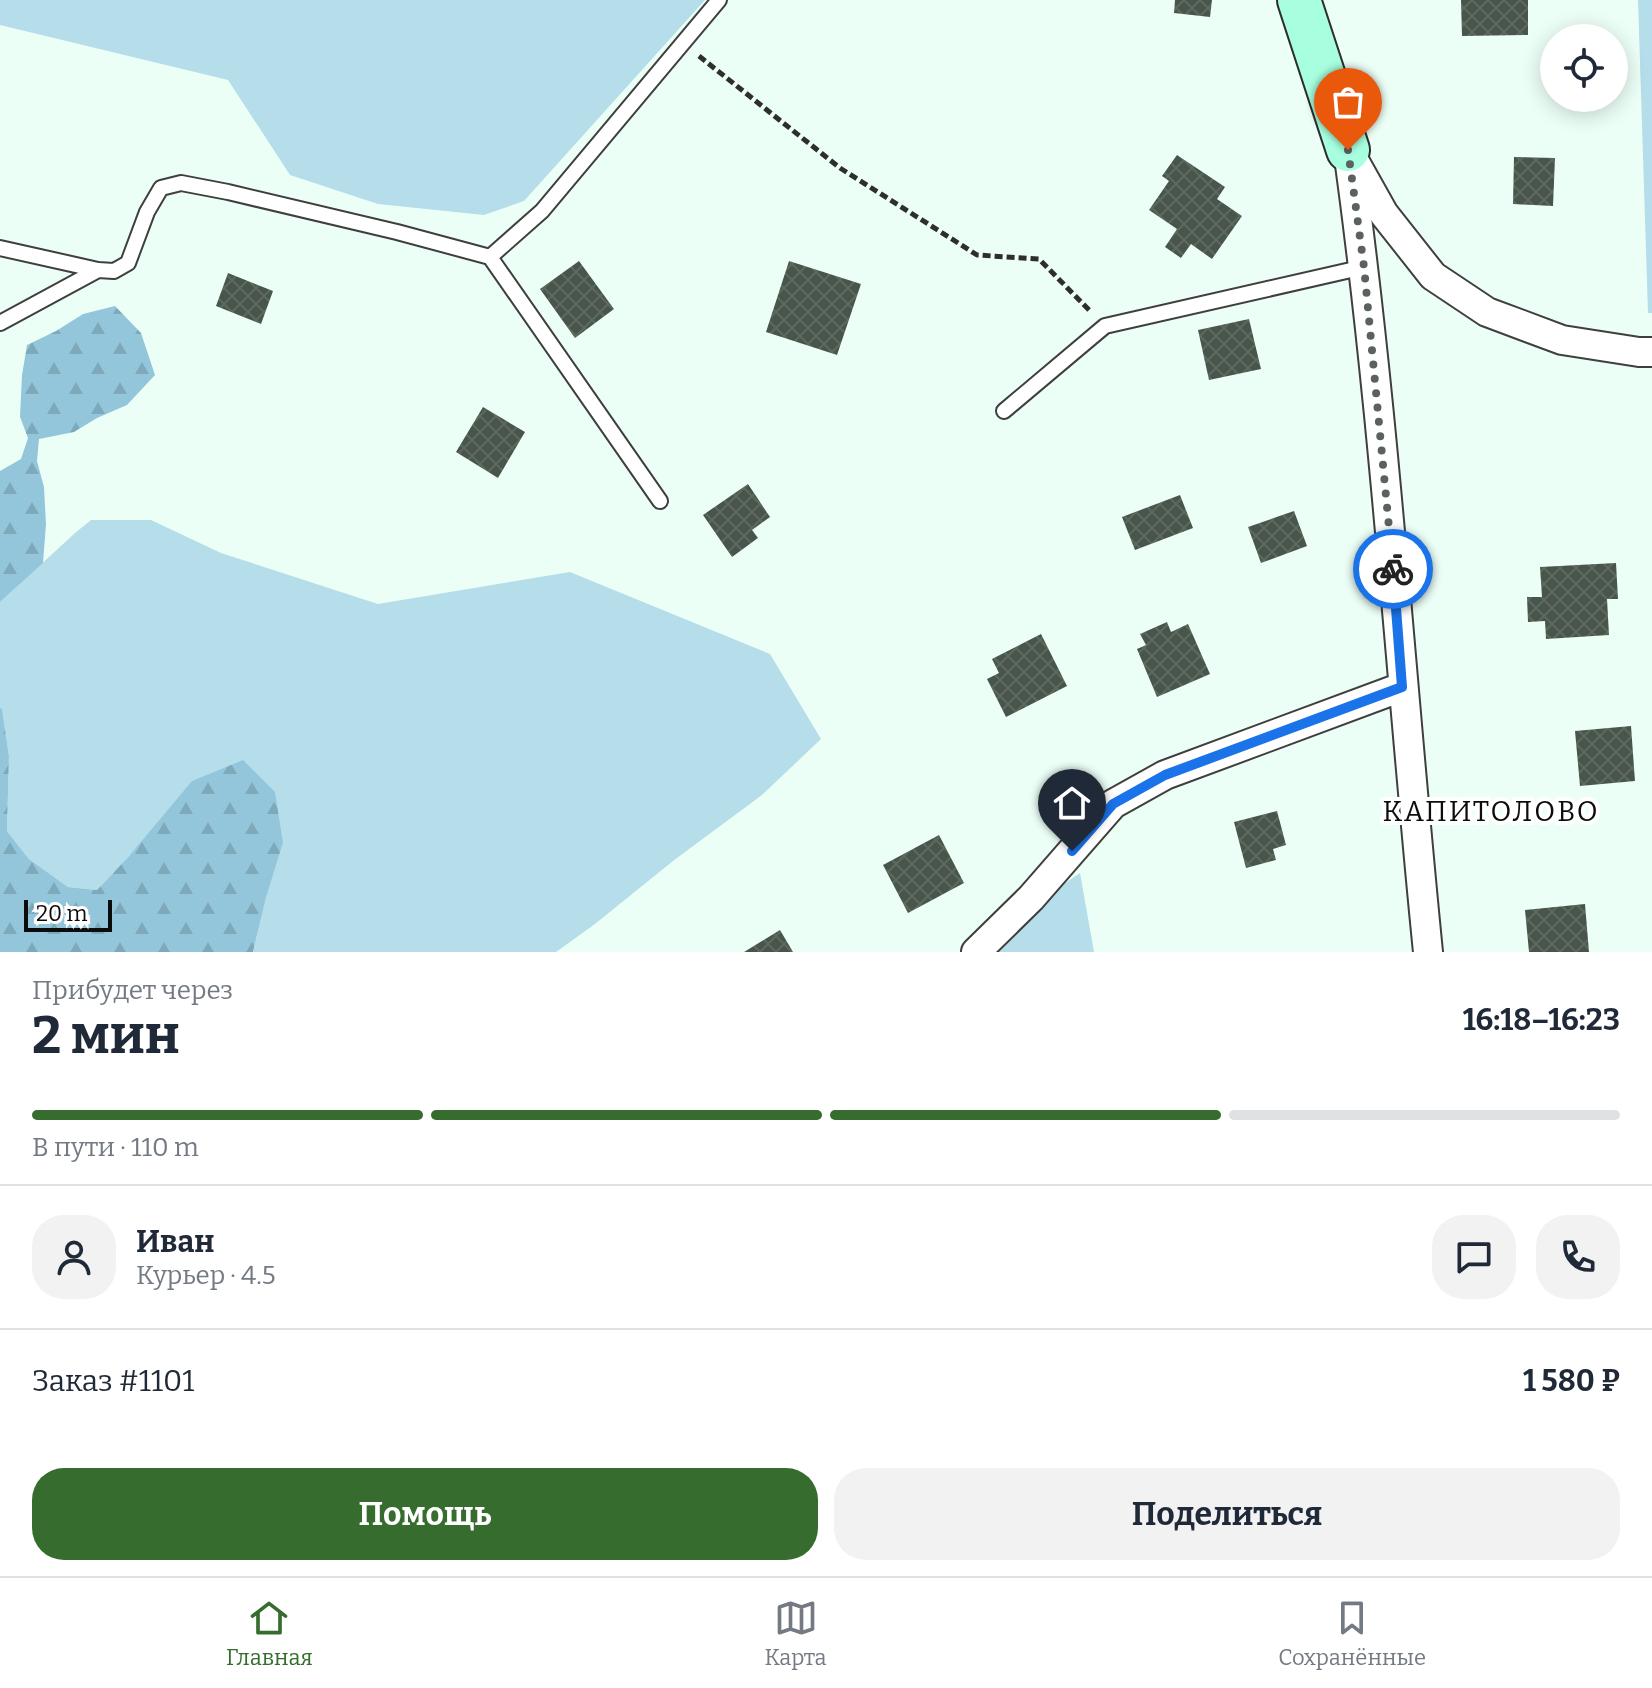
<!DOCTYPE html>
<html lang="ru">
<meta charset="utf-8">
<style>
:root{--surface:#fff;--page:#f2f2f3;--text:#1f2937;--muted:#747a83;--line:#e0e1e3;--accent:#366c2e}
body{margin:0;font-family:Bitter,serif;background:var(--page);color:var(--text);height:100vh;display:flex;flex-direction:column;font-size:30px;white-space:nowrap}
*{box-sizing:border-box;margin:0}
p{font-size:26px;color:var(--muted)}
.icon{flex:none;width:44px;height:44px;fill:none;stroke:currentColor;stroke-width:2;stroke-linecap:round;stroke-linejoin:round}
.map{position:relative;height:952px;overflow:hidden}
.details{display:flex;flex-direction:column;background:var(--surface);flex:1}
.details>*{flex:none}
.controls{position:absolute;left:1540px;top:24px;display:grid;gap:16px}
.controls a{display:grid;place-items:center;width:88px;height:88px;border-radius:50%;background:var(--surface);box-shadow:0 4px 20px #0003;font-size:40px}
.scale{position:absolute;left:24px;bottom:20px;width:88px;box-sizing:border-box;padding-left:8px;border:4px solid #0c0c0c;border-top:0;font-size:22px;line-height:28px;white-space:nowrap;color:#0c0c0c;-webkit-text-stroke:6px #fff;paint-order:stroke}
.pin{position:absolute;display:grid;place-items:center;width:68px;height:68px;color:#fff;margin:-82px -34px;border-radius:50% 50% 50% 0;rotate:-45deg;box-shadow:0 0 8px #0007}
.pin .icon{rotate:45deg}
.courier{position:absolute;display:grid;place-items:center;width:80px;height:80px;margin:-40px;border:6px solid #1a73e8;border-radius:50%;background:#fff;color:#222;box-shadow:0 2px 10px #0007}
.summary em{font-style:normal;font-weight:700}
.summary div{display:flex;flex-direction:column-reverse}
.summary{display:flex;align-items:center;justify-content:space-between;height:136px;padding:0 32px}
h1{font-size:52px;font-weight:700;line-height:60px}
.bar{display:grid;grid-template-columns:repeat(4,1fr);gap:12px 8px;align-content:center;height:96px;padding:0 32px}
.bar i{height:10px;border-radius:6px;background:var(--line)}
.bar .active{background:var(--accent)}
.bar p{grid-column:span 4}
.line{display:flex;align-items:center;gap:20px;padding:0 32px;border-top:2px solid var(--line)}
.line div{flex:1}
.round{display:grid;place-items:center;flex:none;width:84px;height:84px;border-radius:32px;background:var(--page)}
.action{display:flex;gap:16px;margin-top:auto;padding:16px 32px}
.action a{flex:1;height:92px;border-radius:32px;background:var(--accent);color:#fff;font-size:32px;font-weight:700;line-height:92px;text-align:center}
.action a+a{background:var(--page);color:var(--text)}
.tabs{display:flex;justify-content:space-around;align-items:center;height:112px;border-top:2px solid var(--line);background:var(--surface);font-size:22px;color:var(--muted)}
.tabs a{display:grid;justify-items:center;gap:4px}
.tabs .active{color:var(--accent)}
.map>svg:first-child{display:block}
.grass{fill:#b5deea}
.forest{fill:url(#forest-firs)}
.building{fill:url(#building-cross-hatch)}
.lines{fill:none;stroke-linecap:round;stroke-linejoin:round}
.lane-casing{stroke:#3f3f3f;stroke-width:18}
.street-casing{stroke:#3f3f3f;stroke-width:32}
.secondary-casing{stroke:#2e2e2e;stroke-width:46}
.path{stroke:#2e2e2e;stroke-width:5;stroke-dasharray:8 4;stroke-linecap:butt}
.lane{stroke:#fff;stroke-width:14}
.street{stroke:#fff;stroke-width:28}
.secondary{stroke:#a7ffdf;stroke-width:42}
.done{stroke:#5a615e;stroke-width:8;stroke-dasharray:0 14.4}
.route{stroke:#1a73e8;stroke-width:10}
.labels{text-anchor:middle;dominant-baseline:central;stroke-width:8;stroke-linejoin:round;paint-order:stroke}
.quarter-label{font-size:28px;letter-spacing:2px;fill:#0c0c0c;stroke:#fff}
</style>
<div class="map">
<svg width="1652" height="952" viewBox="0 0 1652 952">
<defs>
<pattern id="forest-firs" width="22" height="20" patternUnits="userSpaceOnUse" patternTransform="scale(2)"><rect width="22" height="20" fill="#94c6db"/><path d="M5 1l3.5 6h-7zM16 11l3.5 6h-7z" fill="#7ea9bb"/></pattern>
<pattern id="building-cross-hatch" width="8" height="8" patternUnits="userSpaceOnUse" patternTransform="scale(2)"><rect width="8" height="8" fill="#48554a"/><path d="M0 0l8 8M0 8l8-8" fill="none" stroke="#5e6860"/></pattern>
</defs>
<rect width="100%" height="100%" fill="#ecfff6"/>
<path class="grass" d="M0 0H705L524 201 484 215 378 204 290 175 228 80 0 25Z
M1638 0H1652V313H1648Z
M91 520H151L221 553 378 604 570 572 770 654 821 739 762 795 673 861 595 924 556 952H253L266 898 283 843 130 855 97 890 68 887 29 859 7 831 9 756 2 710 0 708V602L75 533Z
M1080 873 1094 952H994L1055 890Z"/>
<path class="forest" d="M115 306 141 333 155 375 127 405 97 418 74 432 39 439 37 461 44 487 46 524 43 563 0 602V471L21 459 28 438 20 417 22 375 27 345 56 331 83 314Z
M0 708 2 709 9 756 7 831 29 859 68 887 97 890 130 855 192 781 243 760 275 792 283 843 266 898 253 952H0Z"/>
<path class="building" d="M1175 0H1212L1210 17 1174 13Z
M1461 0H1528V35L1462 36Z
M1177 155 1225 187 1217 199 1242 216 1212 259 1191 244 1181 258 1165 247 1177 229 1149 210 1169 181 1162 176Z
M1514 157 1555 158 1553 206 1513 204Z
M579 261 614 309 575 338 540 289Z
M789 261 861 284 837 355 766 332Z
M228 273 273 291 261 324 216 306Z
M1249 319 1261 369 1209 380 1198 330Z
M483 407 525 432 498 478 456 452Z
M748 484 770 517 752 530 758 538 732 557 703 515Z
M1180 495 1193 528 1135 550 1122 517Z
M1294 511 1307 546 1261 563 1248 527Z
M1616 563 1618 599H1607L1609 635 1546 639 1545 621 1528 622 1527 597H1542L1540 567Z
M1167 622 1171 632 1188 624 1210 674 1157 697 1137 649 1146 645 1140 634Z
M1041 634 1067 686 1006 717 987 679 999 673 992 659Z
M1631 726 1635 781 1580 786 1575 731Z
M1277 811 1286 845 1273 849 1276 860 1246 868 1234 822Z
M939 835 964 883 908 913 883 865Z
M1585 904 1589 952H1529L1525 910Z
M780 930 793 952H744Z"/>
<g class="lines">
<defs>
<path id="lane" d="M0 248 98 270 114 271 128 263 147 212 161 188 181 183 228 192 397 232 490 257
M0 323 98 270
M1004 411 1105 326 1364 267
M660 501 490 257 542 211 719 0"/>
<path id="street" d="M1348 150C1385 416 1401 685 1428 952
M1356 164 1384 214 1433 276 1487 312 1562 340 1639 352H1652
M976 952 1031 898 1113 804 1165 775 1402 687"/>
<path id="secondary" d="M1299 0 1348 150"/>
</defs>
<use href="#lane" class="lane-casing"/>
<use href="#street" class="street-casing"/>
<use href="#secondary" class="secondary-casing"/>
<path class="path" d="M699 56 840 168 977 255 1039 259 1090 311"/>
<use href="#lane" class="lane"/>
<use href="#street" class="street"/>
<use href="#secondary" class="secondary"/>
</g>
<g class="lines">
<path class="done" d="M1348 150 1364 267 1393 569"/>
<path class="route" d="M1072 851 1113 804 1165 775 1402 687 1393 569"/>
</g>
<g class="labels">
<g class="quarter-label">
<text x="1491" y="811">КАПИТОЛОВО</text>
</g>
</g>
</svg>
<div class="controls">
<a><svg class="icon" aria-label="locate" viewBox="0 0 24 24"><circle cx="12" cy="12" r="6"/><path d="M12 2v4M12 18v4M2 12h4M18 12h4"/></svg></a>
</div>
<div class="scale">20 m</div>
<div class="pin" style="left:1348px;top:150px;background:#ea580c"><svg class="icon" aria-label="bag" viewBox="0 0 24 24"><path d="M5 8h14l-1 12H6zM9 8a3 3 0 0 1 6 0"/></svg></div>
<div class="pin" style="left:1072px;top:851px;background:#1f2937"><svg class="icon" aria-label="home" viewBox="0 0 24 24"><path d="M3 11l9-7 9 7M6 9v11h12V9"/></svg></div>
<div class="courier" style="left:1393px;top:569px"><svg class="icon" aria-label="bike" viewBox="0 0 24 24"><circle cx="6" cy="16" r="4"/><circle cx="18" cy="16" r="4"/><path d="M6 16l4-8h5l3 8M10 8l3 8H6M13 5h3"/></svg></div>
</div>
<section class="details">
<div class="summary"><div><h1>2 мин</h1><p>Прибудет через</p></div><em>16:18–16:23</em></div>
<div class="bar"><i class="active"></i><i class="active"></i><i class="active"></i><i></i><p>В пути · 110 m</p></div>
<div class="line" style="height:144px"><a class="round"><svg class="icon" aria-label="person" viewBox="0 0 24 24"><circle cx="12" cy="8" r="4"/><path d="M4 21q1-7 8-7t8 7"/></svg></a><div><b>Иван</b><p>Курьер · 4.5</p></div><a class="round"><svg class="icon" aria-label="chat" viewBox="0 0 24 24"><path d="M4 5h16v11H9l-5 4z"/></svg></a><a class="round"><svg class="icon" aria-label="phone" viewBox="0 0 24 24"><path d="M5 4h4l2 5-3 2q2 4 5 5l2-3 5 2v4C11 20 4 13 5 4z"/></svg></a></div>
<div class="line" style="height:104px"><div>Заказ #1101</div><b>1 580 ₽</b></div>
<div class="action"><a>Помощь</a><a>Поделиться</a></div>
</section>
<nav class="tabs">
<a class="active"><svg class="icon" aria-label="home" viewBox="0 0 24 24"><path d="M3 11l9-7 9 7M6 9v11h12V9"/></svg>Главная</a>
<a><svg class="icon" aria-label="map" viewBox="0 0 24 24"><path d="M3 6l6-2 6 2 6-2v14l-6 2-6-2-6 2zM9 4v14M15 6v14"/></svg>Карта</a>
<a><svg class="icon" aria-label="saved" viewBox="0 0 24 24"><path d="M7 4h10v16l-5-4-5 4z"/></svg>Сохранённые</a>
</nav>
